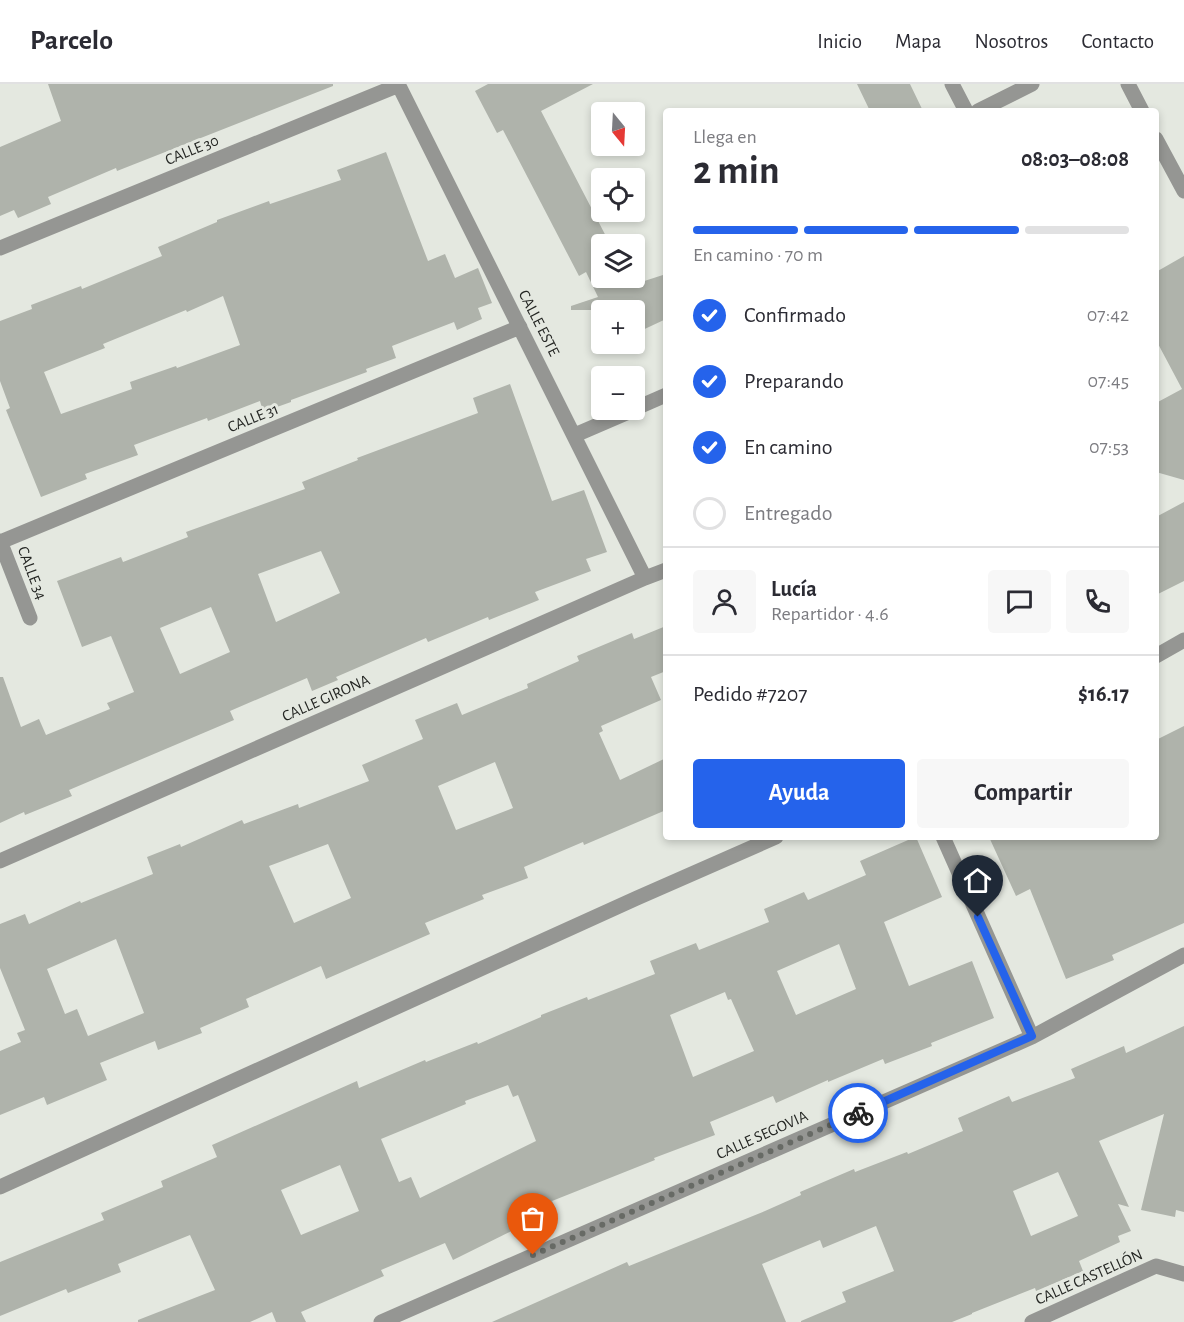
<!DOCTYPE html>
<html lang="es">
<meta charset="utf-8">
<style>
:root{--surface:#fff;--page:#f7f7f7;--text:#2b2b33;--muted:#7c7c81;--line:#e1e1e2;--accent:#2563eb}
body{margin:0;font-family:"Alegreya Sans",sans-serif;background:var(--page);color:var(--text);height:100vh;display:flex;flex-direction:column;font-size:22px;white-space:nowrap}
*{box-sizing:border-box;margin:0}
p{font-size:20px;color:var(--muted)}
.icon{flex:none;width:33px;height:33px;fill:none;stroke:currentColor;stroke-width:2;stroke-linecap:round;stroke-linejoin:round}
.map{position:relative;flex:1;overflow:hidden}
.drawer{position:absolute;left:663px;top:24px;width:496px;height:732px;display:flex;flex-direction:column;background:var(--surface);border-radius:6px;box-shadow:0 3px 9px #0003}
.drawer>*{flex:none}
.needle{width:39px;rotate:162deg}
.buttons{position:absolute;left:591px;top:18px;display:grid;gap:12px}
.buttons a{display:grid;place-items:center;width:54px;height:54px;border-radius:6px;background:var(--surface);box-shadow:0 3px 9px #0003;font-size:30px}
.pin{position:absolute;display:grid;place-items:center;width:51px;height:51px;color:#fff;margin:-62px -26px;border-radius:50% 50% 50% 0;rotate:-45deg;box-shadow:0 0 6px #0007}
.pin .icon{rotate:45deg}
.courier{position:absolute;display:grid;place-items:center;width:60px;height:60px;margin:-30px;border:4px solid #2563eb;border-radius:50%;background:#fff;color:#222;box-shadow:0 2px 8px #0007}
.overview em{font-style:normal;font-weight:700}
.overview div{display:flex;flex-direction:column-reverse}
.overview{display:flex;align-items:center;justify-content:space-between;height:102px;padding:0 30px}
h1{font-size:39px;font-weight:700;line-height:45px}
.bar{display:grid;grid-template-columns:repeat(4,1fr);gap:9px 6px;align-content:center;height:72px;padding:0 30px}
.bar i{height:8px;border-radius:4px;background:var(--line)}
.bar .selected{background:var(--accent)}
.bar p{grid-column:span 4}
.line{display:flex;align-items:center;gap:15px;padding:0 30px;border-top:2px solid var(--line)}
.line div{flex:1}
.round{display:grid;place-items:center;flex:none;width:63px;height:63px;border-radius:6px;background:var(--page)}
ol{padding:0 30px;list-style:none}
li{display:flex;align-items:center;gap:18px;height:66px}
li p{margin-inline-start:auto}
li .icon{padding:6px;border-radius:50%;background:var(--accent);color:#fff;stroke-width:4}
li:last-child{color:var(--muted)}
li i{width:33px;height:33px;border:3px solid var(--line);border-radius:50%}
.cta{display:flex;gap:12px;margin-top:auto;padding:12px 30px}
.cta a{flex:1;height:69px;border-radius:6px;background:var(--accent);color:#fff;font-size:24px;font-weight:700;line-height:69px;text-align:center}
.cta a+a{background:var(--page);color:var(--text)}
header{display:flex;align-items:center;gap:36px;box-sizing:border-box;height:84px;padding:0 30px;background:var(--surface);border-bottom:2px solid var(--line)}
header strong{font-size:28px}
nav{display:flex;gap:33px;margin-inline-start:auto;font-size:21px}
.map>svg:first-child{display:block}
.building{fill:#afb3ab;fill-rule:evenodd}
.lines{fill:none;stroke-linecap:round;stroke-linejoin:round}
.minor{stroke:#959693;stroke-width:15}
.tertiary{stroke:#959693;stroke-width:15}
.done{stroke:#676a65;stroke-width:6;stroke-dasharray:0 10.8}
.route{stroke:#2563eb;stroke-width:8}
.labels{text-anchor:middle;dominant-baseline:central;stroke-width:6;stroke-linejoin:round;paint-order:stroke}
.street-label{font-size:16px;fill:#242623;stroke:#e4e8e0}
</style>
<header>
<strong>Parcelo</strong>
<nav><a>Inicio</a><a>Mapa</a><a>Nosotros</a><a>Contacto</a></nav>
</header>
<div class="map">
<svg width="1184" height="1238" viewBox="0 0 1184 1238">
<rect width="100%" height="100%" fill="#e4e8e0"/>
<path class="building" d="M48 0H333V2L117 87 116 84 48 113 51 120 18 134 14 126 0 132V63L61 37Z
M488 0H593L541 27 610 160H602V194H628L632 201 666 190V235L634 250V226H571V222L598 213 586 188 579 192 503 46 497 49 475 7Z
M857 0H910L923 27H870Z
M386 68 428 177 445 170 455 194 478 184 492 219 478 224 482 235 457 246 454 238 392 262 396 274 366 285 367 288 291 316V318L263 328 260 317 208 337 207 334 134 361 138 371 85 390 87 395 41 413 6 326 10 324 0 297V237L32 225 31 221 81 202 82 205 162 172 158 163 217 138V136L269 117 270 120 341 96 337 86ZM223 212 240 261 177 284 176 282 130 298 132 305 61 330 44 288 105 264 103 260 186 226 187 228Z
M1184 172V396L1156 388V319L1182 305 1156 256V188Z
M510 300 552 417 584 406 607 468 586 475 591 487 535 508 539 516 489 536 488 533 428 558 426 554 336 593 338 596 312 607 307 594 230 627 234 636 69 706 72 712 25 731 24 728 0 739V593H3L21 643 39 635 46 651 110 625 107 619 134 608 111 552 82 563 57 497 121 473 123 478 188 453 186 448 305 405 302 398 358 376 357 374 478 329 473 314ZM321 467 340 509 276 538 258 490ZM211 523 230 568 180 590 160 544Z
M1184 418V497L1156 511V433Z
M666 542V587L651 593 661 616 601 642 603 647 599 649 620 696 666 674V726L584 761 583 758 524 783 528 794 482 811 484 815 425 839 430 850 326 895 321 882 246 915 249 923 200 944 202 949 158 966 155 957 100 979 107 996 47 1021 44 1013 0 1031V967L21 958 17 949 25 946 0 884V840L25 830 29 840 80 817 81 819 153 790 147 773 180 760 181 763 242 736 244 740 298 720 299 724 369 697 362 681 423 655 415 636 457 619 462 631 528 604 527 600 579 577 577 572 632 549 634 555ZM495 678 513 724 456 746 438 702ZM328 760 351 814 294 839 269 782ZM116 855 144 929 88 952 77 925 65 930 47 885Z
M1184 642V839L1112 871 1114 876 1066 895 1030 805 1016 812 989 753H1156V656Z
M915 753H916L942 813 884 838 909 902 972 877 994 934 931 959 932 962 885 980 883 975 828 998V996L776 1019 773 1012 710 1038 715 1051 654 1074 655 1076 552 1117 556 1125 453 1176 445 1159 381 1186 384 1192 301 1228 306 1238H276L272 1228 250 1238H138V1236L215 1206 190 1151 118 1180 121 1188 68 1209 66 1205 0 1232V1178L104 1136 101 1129 163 1103 161 1097 217 1073 212 1061 357 997 359 1004 425 976 426 978 477 958 478 960 541 933V931L587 913 588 916 655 890 650 877 696 859 699 866 769 838 764 825 804 808 808 816 866 791 860 777ZM839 860 856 905 796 931 777 887ZM725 908 728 916 731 915 754 967 693 993 670 931ZM508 1001 513 1013 518 1011 536 1057 420 1114 411 1093 399 1098 381 1055 466 1020 465 1017ZM340 1081 359 1127 301 1151 281 1106Z
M1184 942V1128L1176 1126 1175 1133 1141 1126 1164 1030 1099 1057 1129 1123 1118 1120 1131 1147 1118 1152 1120 1158 1079 1177 1083 1187 1036 1207 1035 1204 972 1229V1230L952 1238H801V1237L846 1218 842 1208 894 1187 876 1142 823 1164 820 1156 762 1180 786 1238H492L627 1178 629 1182 765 1127 801 1111 800 1108 854 1085 855 1088 907 1068 908 1070 963 1047 958 1034 1009 1012 1012 1018 1075 994 1071 985 1124 962 1126 969ZM1058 1088 1078 1132 1031 1152 1013 1107Z"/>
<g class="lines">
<path class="minor" d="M398 0 645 494
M952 0 966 27
M1128 0 1142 27
M978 27 1032 0
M1156 55 1184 107
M0 164 399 1
M634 325 666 311
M575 351 633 326
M0 457 30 534
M0 458 520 243
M943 753 1032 953
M0 777 645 494 666 486
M381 1238 1032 953 1184 871
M1032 1238 1156 1182 1184 1190"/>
<path class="tertiary" d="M1156 572 1184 556
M0 1103 637 814 776 753"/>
</g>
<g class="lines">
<path class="done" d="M533 1171 858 1029"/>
<path class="route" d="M858 1029 1032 952 978 833"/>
</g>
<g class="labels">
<g class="street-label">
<text transform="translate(192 66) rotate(-22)">CALLE 30</text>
<text transform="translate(539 239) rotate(63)">CALLE ESTE</text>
<text transform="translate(253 334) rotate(-22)">CALLE 31</text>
<text transform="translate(32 489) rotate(69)">CALLE 34</text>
<text transform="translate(326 614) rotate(-24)">CALLE GIRONA</text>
<text transform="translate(762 1051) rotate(-24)">CALLE SEGOVIA</text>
<text transform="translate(1089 1193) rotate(-24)">CALLE CASTELLÓN</text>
</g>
</g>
</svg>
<div class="buttons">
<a><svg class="needle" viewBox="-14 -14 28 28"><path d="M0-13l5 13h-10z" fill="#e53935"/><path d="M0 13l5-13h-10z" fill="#7c7c81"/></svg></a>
<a><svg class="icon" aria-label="locate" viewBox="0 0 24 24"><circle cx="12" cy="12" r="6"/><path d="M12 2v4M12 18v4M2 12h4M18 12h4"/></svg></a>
<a><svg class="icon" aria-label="layers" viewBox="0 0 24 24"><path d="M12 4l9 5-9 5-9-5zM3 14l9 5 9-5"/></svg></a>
<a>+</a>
<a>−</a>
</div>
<div class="pin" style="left:533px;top:1171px;background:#ea580c"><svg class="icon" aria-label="bag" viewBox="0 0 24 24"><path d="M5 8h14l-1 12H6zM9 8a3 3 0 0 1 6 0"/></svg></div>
<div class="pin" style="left:978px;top:833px;background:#1f2937"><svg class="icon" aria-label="home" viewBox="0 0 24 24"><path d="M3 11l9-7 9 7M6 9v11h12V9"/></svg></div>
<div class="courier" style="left:858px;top:1029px"><svg class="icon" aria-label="bike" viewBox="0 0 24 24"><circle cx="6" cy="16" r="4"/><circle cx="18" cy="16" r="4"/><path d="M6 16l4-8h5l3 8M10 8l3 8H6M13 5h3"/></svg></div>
<section class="drawer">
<div class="overview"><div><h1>2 min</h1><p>Llega en</p></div><em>08:03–08:08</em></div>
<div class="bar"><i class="selected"></i><i class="selected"></i><i class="selected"></i><i></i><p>En camino · 70 m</p></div>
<ol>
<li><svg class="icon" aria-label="check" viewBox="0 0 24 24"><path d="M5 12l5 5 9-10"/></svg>Confirmado<p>07:42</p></li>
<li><svg class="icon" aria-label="check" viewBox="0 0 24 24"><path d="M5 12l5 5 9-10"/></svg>Preparando<p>07:45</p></li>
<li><svg class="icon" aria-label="check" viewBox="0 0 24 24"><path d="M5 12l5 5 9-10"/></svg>En camino<p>07:53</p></li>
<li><i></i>Entregado</li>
</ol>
<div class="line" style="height:108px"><a class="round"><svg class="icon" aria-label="person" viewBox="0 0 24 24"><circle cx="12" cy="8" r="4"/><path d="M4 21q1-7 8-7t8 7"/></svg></a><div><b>Lucía</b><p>Repartidor · 4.6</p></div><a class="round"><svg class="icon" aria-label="chat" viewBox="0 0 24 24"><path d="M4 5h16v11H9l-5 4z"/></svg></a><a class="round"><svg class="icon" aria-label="phone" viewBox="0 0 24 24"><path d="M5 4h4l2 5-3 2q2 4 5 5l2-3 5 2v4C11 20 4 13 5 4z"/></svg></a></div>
<div class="line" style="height:78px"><div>Pedido #7207</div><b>$16.17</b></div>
<div class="cta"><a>Ayuda</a><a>Compartir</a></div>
</section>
</div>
